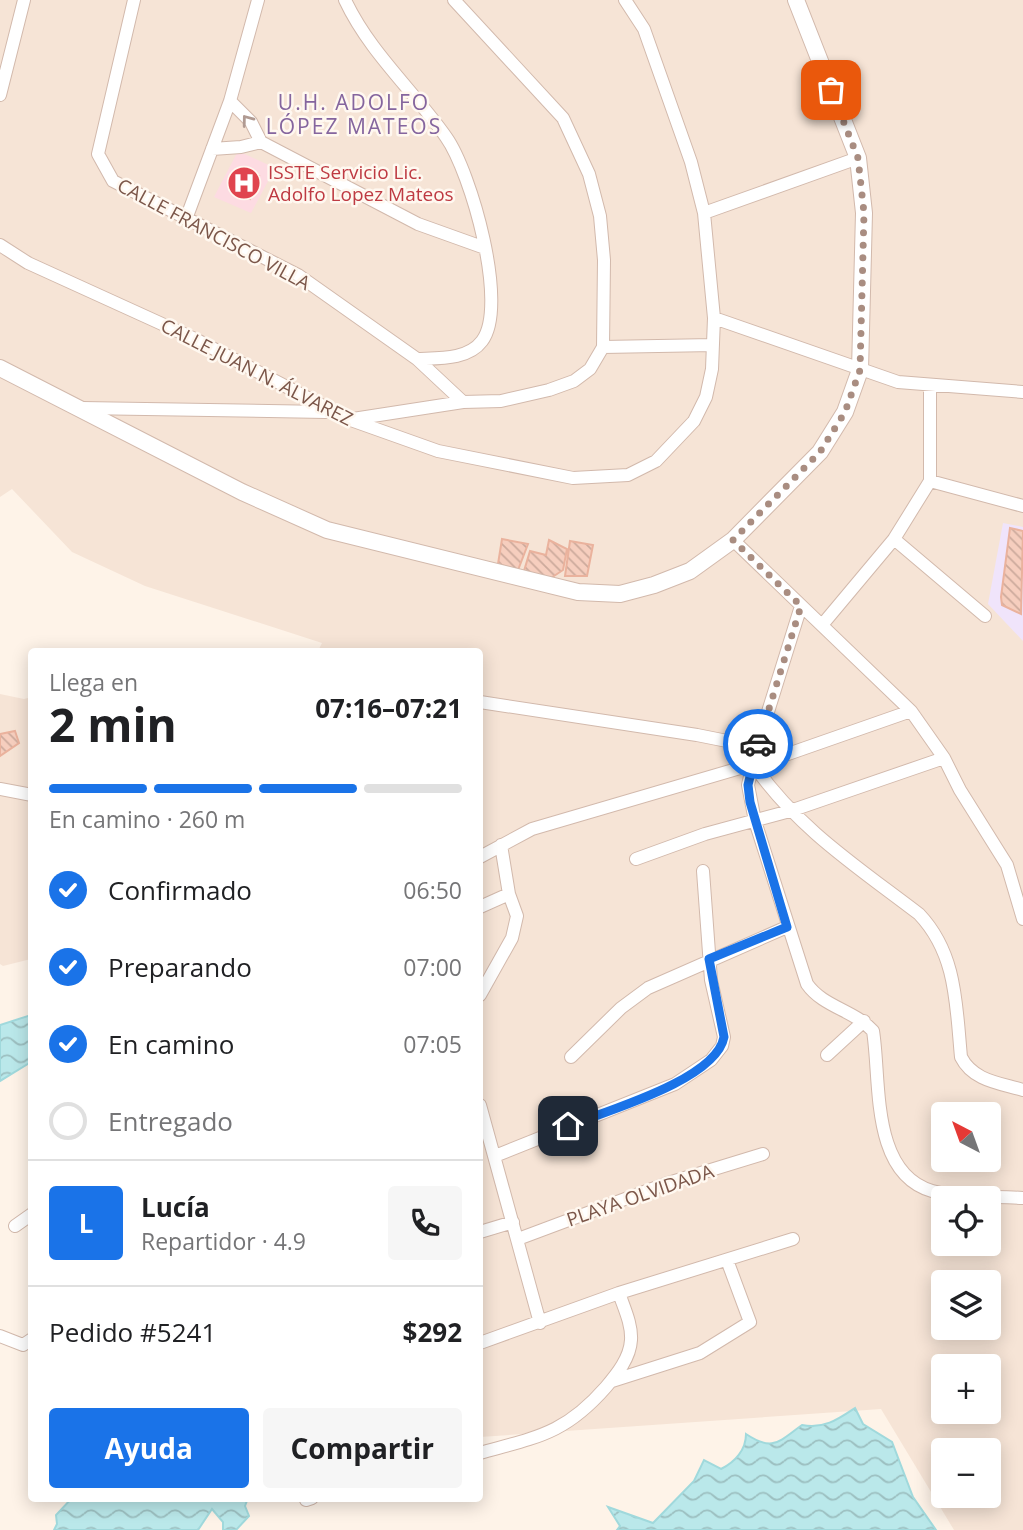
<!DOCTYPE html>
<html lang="es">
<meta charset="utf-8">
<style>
:root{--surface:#fff;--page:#f6f6f6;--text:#202124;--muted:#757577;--line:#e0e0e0;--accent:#1a73e8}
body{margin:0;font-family:"Open Sans",sans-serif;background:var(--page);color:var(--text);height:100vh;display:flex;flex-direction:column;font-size:26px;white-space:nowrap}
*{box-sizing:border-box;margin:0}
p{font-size:23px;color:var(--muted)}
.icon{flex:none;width:38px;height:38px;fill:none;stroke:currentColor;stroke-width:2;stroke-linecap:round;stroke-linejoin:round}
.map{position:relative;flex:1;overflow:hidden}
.sheet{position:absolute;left:28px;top:648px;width:455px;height:854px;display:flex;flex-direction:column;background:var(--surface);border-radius:7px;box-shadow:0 4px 18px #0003}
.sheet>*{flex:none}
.needle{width:46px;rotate:319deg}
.controls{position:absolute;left:931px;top:1102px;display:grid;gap:14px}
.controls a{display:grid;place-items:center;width:70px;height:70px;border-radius:7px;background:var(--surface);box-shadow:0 4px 18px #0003;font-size:35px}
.pin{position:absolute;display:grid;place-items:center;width:60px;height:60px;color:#fff;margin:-30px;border-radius:14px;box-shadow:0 4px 10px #0006}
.courier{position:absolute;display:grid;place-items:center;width:70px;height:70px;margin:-35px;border:5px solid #1a73e8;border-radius:50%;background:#fff;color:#222;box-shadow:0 2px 9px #0007}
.headline em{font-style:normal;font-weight:700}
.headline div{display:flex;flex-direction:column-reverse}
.headline{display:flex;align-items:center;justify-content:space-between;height:119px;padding:0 21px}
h1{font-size:46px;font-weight:700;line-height:52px}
.bar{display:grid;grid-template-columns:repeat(4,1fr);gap:10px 7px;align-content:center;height:84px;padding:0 21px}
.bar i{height:9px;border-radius:5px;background:var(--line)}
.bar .selected{background:var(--accent)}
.bar p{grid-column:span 4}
.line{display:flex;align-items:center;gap:18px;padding:0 21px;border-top:2px solid var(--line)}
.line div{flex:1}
.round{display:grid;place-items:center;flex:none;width:74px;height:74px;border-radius:7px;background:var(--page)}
ol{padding:0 21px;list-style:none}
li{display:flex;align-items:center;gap:21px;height:77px}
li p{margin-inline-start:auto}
li .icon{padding:7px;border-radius:50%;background:var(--accent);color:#fff;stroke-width:4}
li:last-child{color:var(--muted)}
li i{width:38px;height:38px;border:4px solid var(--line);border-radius:50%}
.cta{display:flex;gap:14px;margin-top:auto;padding:14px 21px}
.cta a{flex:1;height:80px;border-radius:7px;background:var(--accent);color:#fff;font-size:28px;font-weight:700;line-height:80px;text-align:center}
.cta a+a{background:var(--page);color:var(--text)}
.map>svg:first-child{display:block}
.residential{fill:#f6e4d6;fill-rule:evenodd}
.education{fill:#f0e4fb}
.medical{fill:#fddbe2}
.water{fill:url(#water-waves);stroke:#a0d9dc;stroke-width:2}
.building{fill:url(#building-back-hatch);stroke:#eab29d;stroke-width:2}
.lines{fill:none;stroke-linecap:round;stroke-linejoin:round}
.minor-casing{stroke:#d2b9ac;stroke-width:14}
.tertiary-casing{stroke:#d2b9ac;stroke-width:18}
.minor{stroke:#fff;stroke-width:12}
.tertiary{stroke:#fff;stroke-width:16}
.oneway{stroke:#b09a92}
.done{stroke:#a98d81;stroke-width:7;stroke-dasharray:0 12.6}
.route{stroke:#1a73e8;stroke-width:9}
.labels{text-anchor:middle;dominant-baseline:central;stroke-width:5;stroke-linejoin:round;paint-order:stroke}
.health-label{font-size:19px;fill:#be3a42;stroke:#fff8f0;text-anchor:start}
.street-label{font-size:19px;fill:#7b5649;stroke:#fff8f0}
.neighbourhood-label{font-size:21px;letter-spacing:2px;fill:#85659e;stroke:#fff8f0}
</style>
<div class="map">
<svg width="1023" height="1530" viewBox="0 0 1023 1530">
<defs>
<pattern id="water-waves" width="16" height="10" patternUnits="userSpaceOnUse" patternTransform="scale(1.75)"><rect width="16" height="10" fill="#bae8ea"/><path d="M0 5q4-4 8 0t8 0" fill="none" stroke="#9cbfc0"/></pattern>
<pattern id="building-back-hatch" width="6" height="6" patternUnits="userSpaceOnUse" patternTransform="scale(1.75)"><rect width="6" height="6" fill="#f6cebe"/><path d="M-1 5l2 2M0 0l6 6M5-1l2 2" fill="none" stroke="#ccaa9c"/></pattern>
</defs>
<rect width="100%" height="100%" fill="#fef3e8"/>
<path class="residential" d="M0 0H1023V1530H954L881 1409 480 1437V651H318L322 643 145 586 72 552 12 489 0 497ZM943 1115H989V1160H943ZM943 1199H989V1244H943ZM943 1283H989V1328H943ZM943 1367H989V1412H943ZM943 1451H989V1496H943Z
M0 694 24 699 32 697 31 959 3 966 0 964Z"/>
<path class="education" d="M1003 523 1023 527V641L988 604Z"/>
<path class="medical" d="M238 151 275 168 251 213 214 197Z"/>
<path class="water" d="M31 1015V1062L0 1081V1025Z
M855 1408 863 1424 892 1442 913 1497 936 1530H617L620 1526 608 1507 653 1523 694 1481 704 1460 721 1469C735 1462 746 1450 746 1434 773 1452 778 1442 802 1425 824 1429 837 1420 855 1408Z
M72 1498H248L245 1506 249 1516 236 1530H223V1522L212 1509 198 1530H54L57 1524 56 1515Z"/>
<path class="building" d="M240 169 259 176 250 199 231 192Z
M1010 528 1023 531 1021 614 1002 605 1001 597Z
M502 539 528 544 518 570 498 564Z
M549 540 567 549 563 570 548 580 524 571 530 551 546 555Z
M570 541 593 545 587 576H565Z
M15 731 19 743 0 756V734Z"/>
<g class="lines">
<defs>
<path id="minor" d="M134 0 98 154 113 181 298 275 417 359 463 402
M345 0C370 53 413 90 446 137 471 172 509 306 482 341 468 360 438 358 417 359
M0 95 24 0
M230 101 251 122 261 142 418 224 485 248
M212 149 241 147 261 142
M704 213 858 158
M186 219 230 101 258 0
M0 245 28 263 195 339 348 419 438 451 573 478 628 475 656 461 694 421 706 397 712 369 714 318 704 213 691 162 644 29 625 0
M714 318 898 382 1023 392
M603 347 713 345
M82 408 326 412
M353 419 463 402 501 401 549 390 574 381 590 369 603 347 604 260 600 216 589 174 563 118 454 0
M930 481 1023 506
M894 539 985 616
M733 540 911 711 944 758 960 790 1007 865 1023 919
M801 606 757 747 748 785 755 821 807 984C823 1007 854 1010 873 1031 881 1080 870 1173 932 1191 960 1199 994 1196 1023 1198
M822 625 894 539 930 481V385
M480 702 697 735 757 747
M753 764C797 828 859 868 919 914 957 954 956 1005 961 1057 973 1081 1000 1083 1023 1090
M0 789 32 795
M480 857 532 829 788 754 911 711
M636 859 705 834 790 811 944 758
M480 907 509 894
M480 995 512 938 517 916 509 894 501 845
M827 1055 864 1021
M571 1057 621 1008 648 988 787 927
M480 1105 540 1323
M495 1156 675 1084 711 1060 722 1046 724 1037 711 980 703 871
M15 1226 32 1214
M480 1232 513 1222
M518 1239 665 1184 763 1154
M0 1336 23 1345 32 1339
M480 1343 619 1293 793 1239
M612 1381 700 1353 750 1322 727 1260
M480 1453C537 1437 565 1434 606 1387 617 1374 630 1358 631 1340 632 1324 624 1308 619 1293
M306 1500 312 1498"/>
<path id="tertiary" d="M0 368 242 492 327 530 578 592 620 594 654 585 690 571 733 540 820 452 845 412 860 370 864 213 858 158 796 0"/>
</defs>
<use href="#minor" class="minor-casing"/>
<use href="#tertiary" class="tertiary-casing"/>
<use href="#minor" class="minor"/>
<use href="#tertiary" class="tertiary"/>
</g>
<defs><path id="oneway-chevron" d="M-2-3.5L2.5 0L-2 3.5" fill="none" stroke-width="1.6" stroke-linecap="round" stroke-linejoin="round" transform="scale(1.75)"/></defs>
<use class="oneway" href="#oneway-chevron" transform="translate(247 120) rotate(-127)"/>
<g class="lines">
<path class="done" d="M758 744 801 606 733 540 820 452 845 412 860 370 864 213 858 158 831 90"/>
<path class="route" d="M568 1126C606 1111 716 1080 724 1037L709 959 787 927 750 802 748 785 758 744"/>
</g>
<defs>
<symbol id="hospital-disc" viewBox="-11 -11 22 22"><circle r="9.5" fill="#e0444e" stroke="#fff8f0"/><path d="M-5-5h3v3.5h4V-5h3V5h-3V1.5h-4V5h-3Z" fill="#fff"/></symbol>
</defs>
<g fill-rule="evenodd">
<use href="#hospital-disc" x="225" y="164" width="38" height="38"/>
</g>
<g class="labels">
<g class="health-label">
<text x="268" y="172">ISSTE Servicio Lic.<tspan x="268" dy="22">Adolfo Lopez Mateos</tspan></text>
</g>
<g class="street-label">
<text transform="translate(214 234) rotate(28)">CALLE FRANCISCO VILLA</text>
<text transform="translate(257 372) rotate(27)">CALLE JUAN N. ÁLVAREZ</text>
<text transform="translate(640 1195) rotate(-19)">PLAYA OLVIDADA</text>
</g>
<g class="neighbourhood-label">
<text x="354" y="102">U.H. ADOLFO<tspan x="354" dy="24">LÓPEZ MATEOS</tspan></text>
</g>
</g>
</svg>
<div class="controls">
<a><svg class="needle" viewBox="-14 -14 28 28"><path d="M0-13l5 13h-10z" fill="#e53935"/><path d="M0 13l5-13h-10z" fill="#757577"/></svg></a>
<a><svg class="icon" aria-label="locate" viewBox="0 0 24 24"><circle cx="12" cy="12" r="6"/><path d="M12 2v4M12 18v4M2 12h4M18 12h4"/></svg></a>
<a><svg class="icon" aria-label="layers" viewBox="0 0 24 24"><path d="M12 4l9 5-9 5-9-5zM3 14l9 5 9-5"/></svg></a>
<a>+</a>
<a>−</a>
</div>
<div class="pin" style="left:831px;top:90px;background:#ea580c"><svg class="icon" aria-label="bag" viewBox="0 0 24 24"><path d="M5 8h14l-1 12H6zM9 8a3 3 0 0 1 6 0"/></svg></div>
<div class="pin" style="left:568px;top:1126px;background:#1f2937"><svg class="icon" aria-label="home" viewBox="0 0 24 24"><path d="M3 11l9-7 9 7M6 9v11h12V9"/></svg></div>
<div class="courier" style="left:758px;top:744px"><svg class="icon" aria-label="car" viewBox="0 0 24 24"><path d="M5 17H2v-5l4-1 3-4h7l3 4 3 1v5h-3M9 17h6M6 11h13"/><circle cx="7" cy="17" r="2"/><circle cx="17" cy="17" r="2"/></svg></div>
<section class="sheet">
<div class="headline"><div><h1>2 min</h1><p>Llega en</p></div><em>07:16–07:21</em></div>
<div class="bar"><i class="selected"></i><i class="selected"></i><i class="selected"></i><i></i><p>En camino · 260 m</p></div>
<ol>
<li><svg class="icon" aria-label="check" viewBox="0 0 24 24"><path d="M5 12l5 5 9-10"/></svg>Confirmado<p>06:50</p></li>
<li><svg class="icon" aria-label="check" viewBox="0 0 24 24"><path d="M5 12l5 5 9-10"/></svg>Preparando<p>07:00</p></li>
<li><svg class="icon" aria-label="check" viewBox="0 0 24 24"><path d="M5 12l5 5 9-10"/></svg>En camino<p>07:05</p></li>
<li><i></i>Entregado</li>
</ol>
<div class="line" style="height:126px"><b class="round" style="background:var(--accent);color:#fff">L</b><div><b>Lucía</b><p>Repartidor · 4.9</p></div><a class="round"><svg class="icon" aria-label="phone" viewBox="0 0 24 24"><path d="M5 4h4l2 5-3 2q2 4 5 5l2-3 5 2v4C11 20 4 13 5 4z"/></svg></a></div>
<div class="line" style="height:91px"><div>Pedido #5241</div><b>$292</b></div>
<div class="cta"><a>Ayuda</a><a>Compartir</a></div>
</section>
</div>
